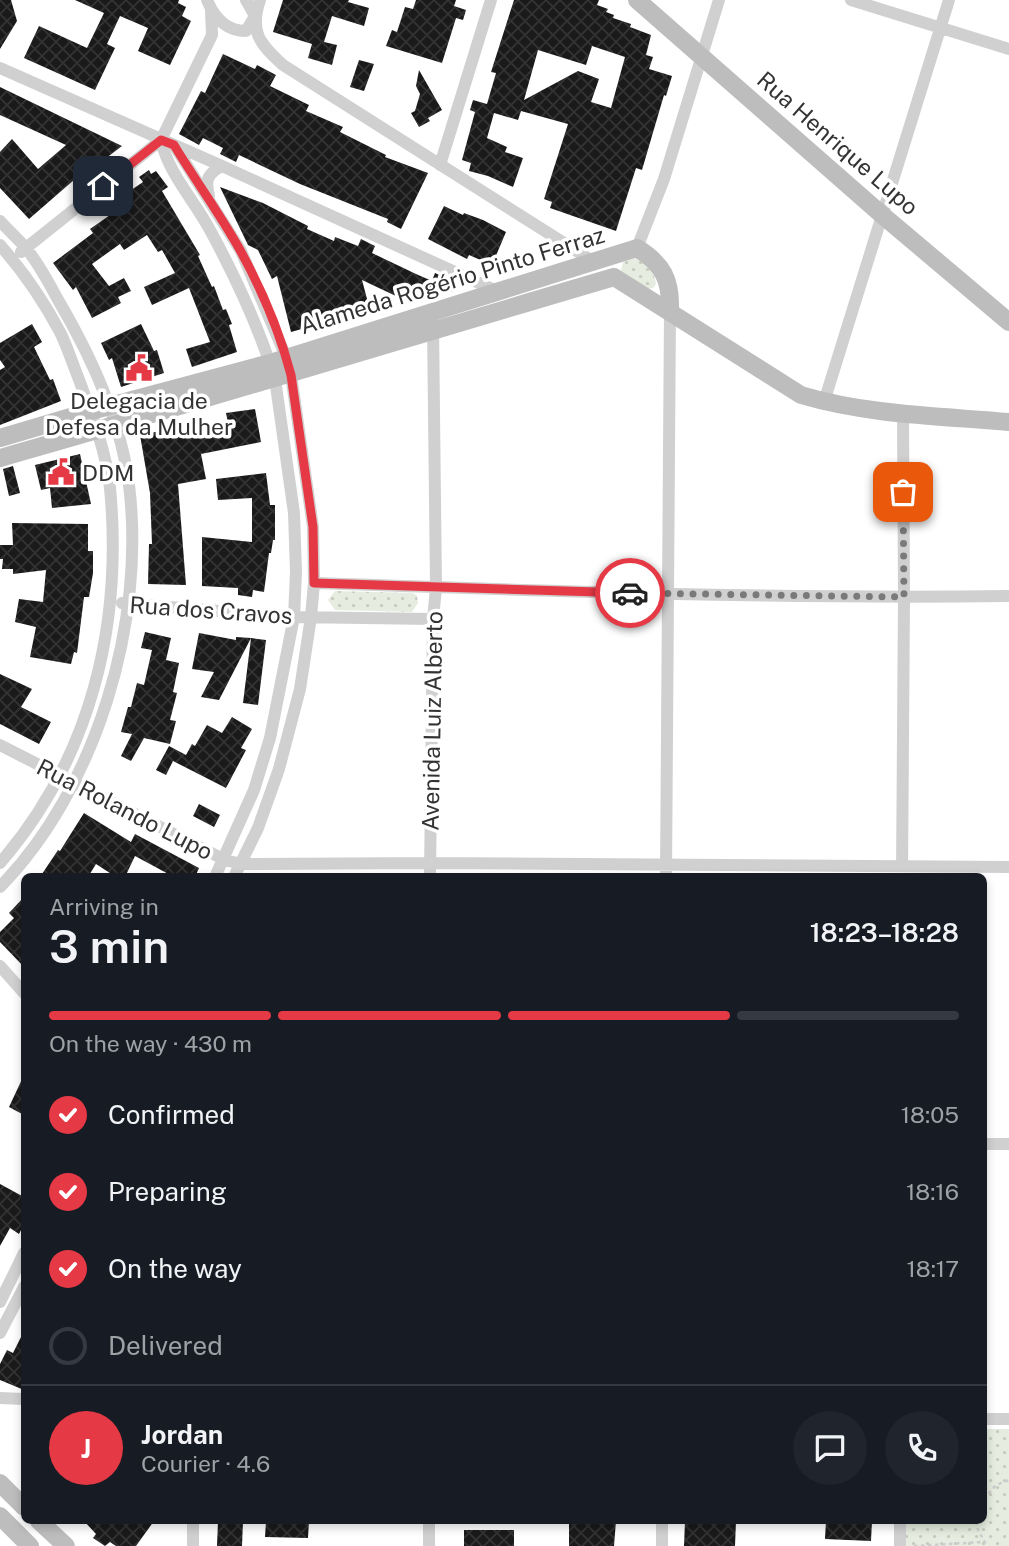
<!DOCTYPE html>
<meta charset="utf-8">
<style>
:root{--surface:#171b24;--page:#20242c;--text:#f1f3f6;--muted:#9ea1a6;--line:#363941;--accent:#e63946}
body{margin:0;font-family:"Public Sans",sans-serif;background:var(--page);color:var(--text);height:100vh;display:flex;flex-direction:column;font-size:26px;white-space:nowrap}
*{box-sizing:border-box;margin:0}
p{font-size:23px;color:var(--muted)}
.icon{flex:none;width:38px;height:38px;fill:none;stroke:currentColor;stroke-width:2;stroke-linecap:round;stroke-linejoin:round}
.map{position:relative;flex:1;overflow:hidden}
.drawer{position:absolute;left:21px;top:873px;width:966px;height:651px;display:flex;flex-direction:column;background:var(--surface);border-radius:10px;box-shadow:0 4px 10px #0003}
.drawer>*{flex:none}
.pin{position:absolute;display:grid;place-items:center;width:60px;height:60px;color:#fff;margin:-30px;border-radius:14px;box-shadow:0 4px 10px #0006}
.courier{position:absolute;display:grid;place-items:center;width:70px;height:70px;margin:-35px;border:5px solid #e63946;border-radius:50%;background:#fff;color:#222;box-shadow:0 2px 9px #0007}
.summary em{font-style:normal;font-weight:600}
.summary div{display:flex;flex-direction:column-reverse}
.summary{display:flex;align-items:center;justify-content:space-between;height:119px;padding:0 28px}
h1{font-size:46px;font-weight:600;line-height:52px}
.bar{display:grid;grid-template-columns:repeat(4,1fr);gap:10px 7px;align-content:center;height:84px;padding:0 28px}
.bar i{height:9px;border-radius:5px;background:var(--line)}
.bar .current{background:var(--accent)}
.bar p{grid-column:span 4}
.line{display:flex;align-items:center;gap:18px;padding:0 28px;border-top:2px solid var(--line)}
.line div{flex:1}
.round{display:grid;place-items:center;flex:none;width:74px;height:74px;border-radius:37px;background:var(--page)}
ol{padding:0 28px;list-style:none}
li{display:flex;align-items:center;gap:21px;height:77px}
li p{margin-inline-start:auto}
li .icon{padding:7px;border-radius:50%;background:var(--accent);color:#fff;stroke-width:4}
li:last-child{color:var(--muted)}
li i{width:38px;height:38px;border:4px solid var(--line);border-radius:50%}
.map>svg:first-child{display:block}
.park{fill:url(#park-dots)}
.building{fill:url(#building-cross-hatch);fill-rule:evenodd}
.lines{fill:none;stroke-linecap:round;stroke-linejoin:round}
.path{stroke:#cdcdcd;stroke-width:2.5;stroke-dasharray:3.5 3.5;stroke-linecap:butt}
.street{stroke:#d0d0d0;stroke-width:12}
.secondary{stroke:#bdbdbd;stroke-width:18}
.done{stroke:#7a7a7a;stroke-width:7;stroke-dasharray:0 12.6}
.route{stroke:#e63946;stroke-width:9}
.labels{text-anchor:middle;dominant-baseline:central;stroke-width:7;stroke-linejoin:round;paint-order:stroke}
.street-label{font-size:23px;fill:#333;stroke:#fff}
.poi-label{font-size:23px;fill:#333;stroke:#fff}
</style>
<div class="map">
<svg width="1009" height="1546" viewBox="0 0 1009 1546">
<defs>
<pattern id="park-dots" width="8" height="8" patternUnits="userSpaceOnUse" patternTransform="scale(1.75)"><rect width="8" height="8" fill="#e6ecdf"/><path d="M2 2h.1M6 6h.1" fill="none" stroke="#c6cbc0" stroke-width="1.8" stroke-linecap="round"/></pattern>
<pattern id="building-cross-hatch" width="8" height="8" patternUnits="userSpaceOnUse" patternTransform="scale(1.75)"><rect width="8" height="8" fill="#1a1a1a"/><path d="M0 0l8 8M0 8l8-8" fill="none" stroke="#333"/></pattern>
</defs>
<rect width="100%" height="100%" fill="#fff"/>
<path class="park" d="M634 258C645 261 655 273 656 284L653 288 647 289 621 271 623 262Z
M335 591 413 593 417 596 418 603 412 612 335 610 328 600Z
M984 1429H1009V1546H905V1521H984Z"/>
<path class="building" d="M0 0H11L17 21 0 49Z
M75 0H179L178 3 186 7 182 16 191 21 170 65 138 51 148 28 120 16 107 44 115 48 95 90 24 58 39 26 87 48 104 13Z
M283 0H349L348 2 369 8 364 26 332 16 324 42 337 45 332 65 308 58 312 44 273 32Z
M416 0H456L454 6 466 10 463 20 456 18 442 63 386 46 392 30 397 32 405 7 413 9Z
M514 0H599L597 5 608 9 606 12 614 15 613 18 631 24 630 27 651 35 646 55 653 57 649 69 672 76 666 96 664 95 642 170 636 168 616 231 550 208 552 202 544 199 568 124 521 111 518 120 494 113 487 138 507 147 505 152 523 158 513 187 488 176 469 171 471 163 462 160 475 112 470 110 473 100 487 104 496 73 491 72ZM592 46 625 57 611 108 591 102 599 79 578 71 524 100 538 50 586 65Z
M223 54 255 69 257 65 276 75 270 86 309 105 306 111 343 127 340 132 386 155 385 157 428 173 401 229 387 222 388 219 300 184 239 155 236 162 220 154 223 148 203 138 199 145 179 134 201 91 205 93Z
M359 60 374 64 364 91 350 87Z
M419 70 442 110 428 118 430 121 419 127 411 113 415 111 420 94 416 86Z
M0 87 122 146 101 162 97 160 29 219 0 188V152L12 139 38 169 66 145 0 115Z
M149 170 151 174 156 171 168 187 162 191 200 255 198 256 212 287 214 286 223 310 226 309 232 324 229 325 237 352 192 367 186 349 210 342 189 288 152 305 144 287 175 273 162 250 158 252 147 235 124 250 120 244 92 264 109 286 124 278 131 291 118 297 121 303 92 318 76 287 73 290 53 263 93 233 90 229 120 208 115 201 143 182 139 177Z
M220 187 263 203 308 226 307 229 334 241 335 237 358 246 361 239 375 246 372 253 416 274 432 281 435 273 457 283 453 291 417 301 400 293 398 297 362 280 370 310 291 332 277 276 272 279 258 250 248 245Z
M444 206 463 215 464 213 483 220 506 232 492 265 469 255 467 259 428 239Z
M32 324 42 342 34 347 50 380 53 379 61 401 0 425V370L5 367 0 360V343Z
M141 324 154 351 157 350 164 373 121 387 112 358 109 360 101 343Z
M255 409 261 442 201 454 206 479 178 484 186 585 148 584 149 544H152L150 493 140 435 195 424 198 438 230 433 226 413Z
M80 454 91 504 52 508 50 488 41 490 35 465Z
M13 466 20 493 9 496 3 469Z
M266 473 270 505H275V540H273L271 553H269L264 592 253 590 252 597 238 595V588L202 586V537L252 542V498L218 500 216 479Z
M12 523 88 524V551H93V573L89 597H84L77 653 74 652 71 664 30 657 36 627 15 622 19 599 43 602 46 570 13 574V569H2L3 559H0V545H13Z
M145 632 171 638 166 660 179 663 173 692 177 693 170 720 176 721 170 744 144 738 131 761 121 756 132 734 121 732 128 707H131L137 683 144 685 152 650 141 648Z
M199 633 236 640V637L251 638 219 700 201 697 214 672 192 669Z
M251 638 266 640 258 705 243 703Z
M0 674 32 689 21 707 51 722 39 744 0 724Z
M232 717 252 729 241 748 246 750 226 788 173 761 166 775 156 770 169 746 186 755 192 744 195 746 207 725 222 733Z
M199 804 220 815 214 827 193 816Z
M84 813 131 842 135 834 199 868 195 877H174L135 856 125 877H116L96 864 88 877H40L58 850 60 851Z
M24 897V967L0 942V932L14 918 9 913Z
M24 1075V1115L9 1107Z
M0 1184 24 1197V1224L19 1234 10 1228 0 1246Z
M24 1331V1390L0 1380V1364L7 1350 13 1353Z
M84 1521H154L136 1546H116L110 1542 105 1546 93 1538 96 1534Z
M218 1521H243L242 1546H217Z
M266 1521H309L308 1538 265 1537Z
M569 1521H616L614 1546H569Z
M685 1521H736L735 1546H684Z
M826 1521H872L871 1541 825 1539Z
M464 1530H514V1546H464Z"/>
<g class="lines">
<path class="path" d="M984 1499 996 1485 1009 1480
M977 1521 978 1530 987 1546
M914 1546 983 1542"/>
<path class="street" d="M207 0C214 17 226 31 246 31L255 16 246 0
M260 0C249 32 260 44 283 65L594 262
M851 0 1009 49
M0 68 222 166 501 293
M161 140C168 173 194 200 210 230 236 278 259 327 275 379L294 513 296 572 294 617 270 738 254 790 215 877
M174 145 241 251 286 357 291 375 313 527 314 583 311 617 300 689 279 769 258 828 234 877
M440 165 491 0
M209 196C205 180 207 174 222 166
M0 221C8 230 18 239 26 248 38 263 48 281 57 298 90 354 121 419 129 485 146 621 97 788 0 887
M0 245C23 271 44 302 60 332 67 346 72 362 78 377 91 412 106 450 110 488 123 625 91 758 0 863
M637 248 664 179 719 0
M21 252 161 140 212 35 211 11
M824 402 949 0
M314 583C546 591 777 599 1009 596
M122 603 294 617 433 619
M0 745 223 859 240 864 430 863 1009 867
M430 877 433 619 436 588 433 324
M666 877 670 310
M902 877 904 597 903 413
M0 966 24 993
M984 1144H1009
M0 1302 24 1253
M0 1333 24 1287
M0 1398 24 1399
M984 1419H1009
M900 1521V1546
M193 1546V1521
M429 1546V1521
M662 1546V1521"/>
<path class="secondary" d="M637 0 881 214 1009 322
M614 277 801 395C868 415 940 416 1009 422
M0 438 91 411 270 363 637 248C663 264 671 280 670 310
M0 458C205 400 410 337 614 277
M0 1483 24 1507
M0 1516 30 1546
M39 1521 66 1546"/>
</g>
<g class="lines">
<path class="done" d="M630 593 904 597 903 492"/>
<path class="route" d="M103 186 161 140 174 145C195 180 220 214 240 250 261 288 280 333 291 375L313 527 314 583 630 593"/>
</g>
<defs>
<symbol id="civic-bare" viewBox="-9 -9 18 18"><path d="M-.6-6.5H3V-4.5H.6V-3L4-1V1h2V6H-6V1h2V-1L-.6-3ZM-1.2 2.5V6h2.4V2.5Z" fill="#e63946" stroke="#fff" stroke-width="2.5" paint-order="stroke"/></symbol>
</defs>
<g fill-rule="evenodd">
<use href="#civic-bare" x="120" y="349" width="38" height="38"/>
<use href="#civic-bare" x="42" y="453" width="38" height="38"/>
</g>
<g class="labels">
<g class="street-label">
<text transform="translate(838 143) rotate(41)">Rua Henrique Lupo</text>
<text transform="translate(452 280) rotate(-17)">Alameda Rogério Pinto Ferraz</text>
<text transform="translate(211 610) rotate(4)">Rua dos Cravos</text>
<text transform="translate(432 721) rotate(-89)">Avenida Luiz Alberto</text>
<text transform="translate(125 809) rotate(27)">Rua Rolando Lupo</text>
</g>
<g class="poi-label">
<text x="139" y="400">Delegacia de<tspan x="139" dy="26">Defesa da Mulher</tspan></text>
<text x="82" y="472" text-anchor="start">DDM</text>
</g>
</g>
</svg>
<div class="pin" style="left:903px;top:492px;background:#ea580c"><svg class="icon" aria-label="bag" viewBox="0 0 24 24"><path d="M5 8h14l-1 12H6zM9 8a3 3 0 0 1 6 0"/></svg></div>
<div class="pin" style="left:103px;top:186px;background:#1f2937"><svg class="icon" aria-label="home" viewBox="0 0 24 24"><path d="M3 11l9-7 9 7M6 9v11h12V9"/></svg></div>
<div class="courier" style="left:630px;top:593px"><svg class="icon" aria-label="car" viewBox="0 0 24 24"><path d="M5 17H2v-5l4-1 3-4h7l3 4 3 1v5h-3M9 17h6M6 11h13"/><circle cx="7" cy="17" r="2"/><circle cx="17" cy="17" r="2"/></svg></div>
<section class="drawer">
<div class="summary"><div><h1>3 min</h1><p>Arriving in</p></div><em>18:23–18:28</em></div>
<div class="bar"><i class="current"></i><i class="current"></i><i class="current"></i><i></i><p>On the way · 430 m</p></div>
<ol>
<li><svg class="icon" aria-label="check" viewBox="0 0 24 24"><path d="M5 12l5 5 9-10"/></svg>Confirmed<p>18:05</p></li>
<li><svg class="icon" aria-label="check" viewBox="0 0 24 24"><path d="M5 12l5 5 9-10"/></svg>Preparing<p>18:16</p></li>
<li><svg class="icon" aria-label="check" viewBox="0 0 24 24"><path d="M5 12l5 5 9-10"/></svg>On the way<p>18:17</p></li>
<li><i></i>Delivered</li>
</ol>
<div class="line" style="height:126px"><b class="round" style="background:var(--accent);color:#fff">J</b><div><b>Jordan</b><p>Courier · 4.6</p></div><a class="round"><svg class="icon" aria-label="chat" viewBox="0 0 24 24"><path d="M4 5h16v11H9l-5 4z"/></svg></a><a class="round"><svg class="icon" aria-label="phone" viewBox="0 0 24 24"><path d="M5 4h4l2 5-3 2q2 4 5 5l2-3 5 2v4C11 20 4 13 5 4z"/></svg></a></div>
</section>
</div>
